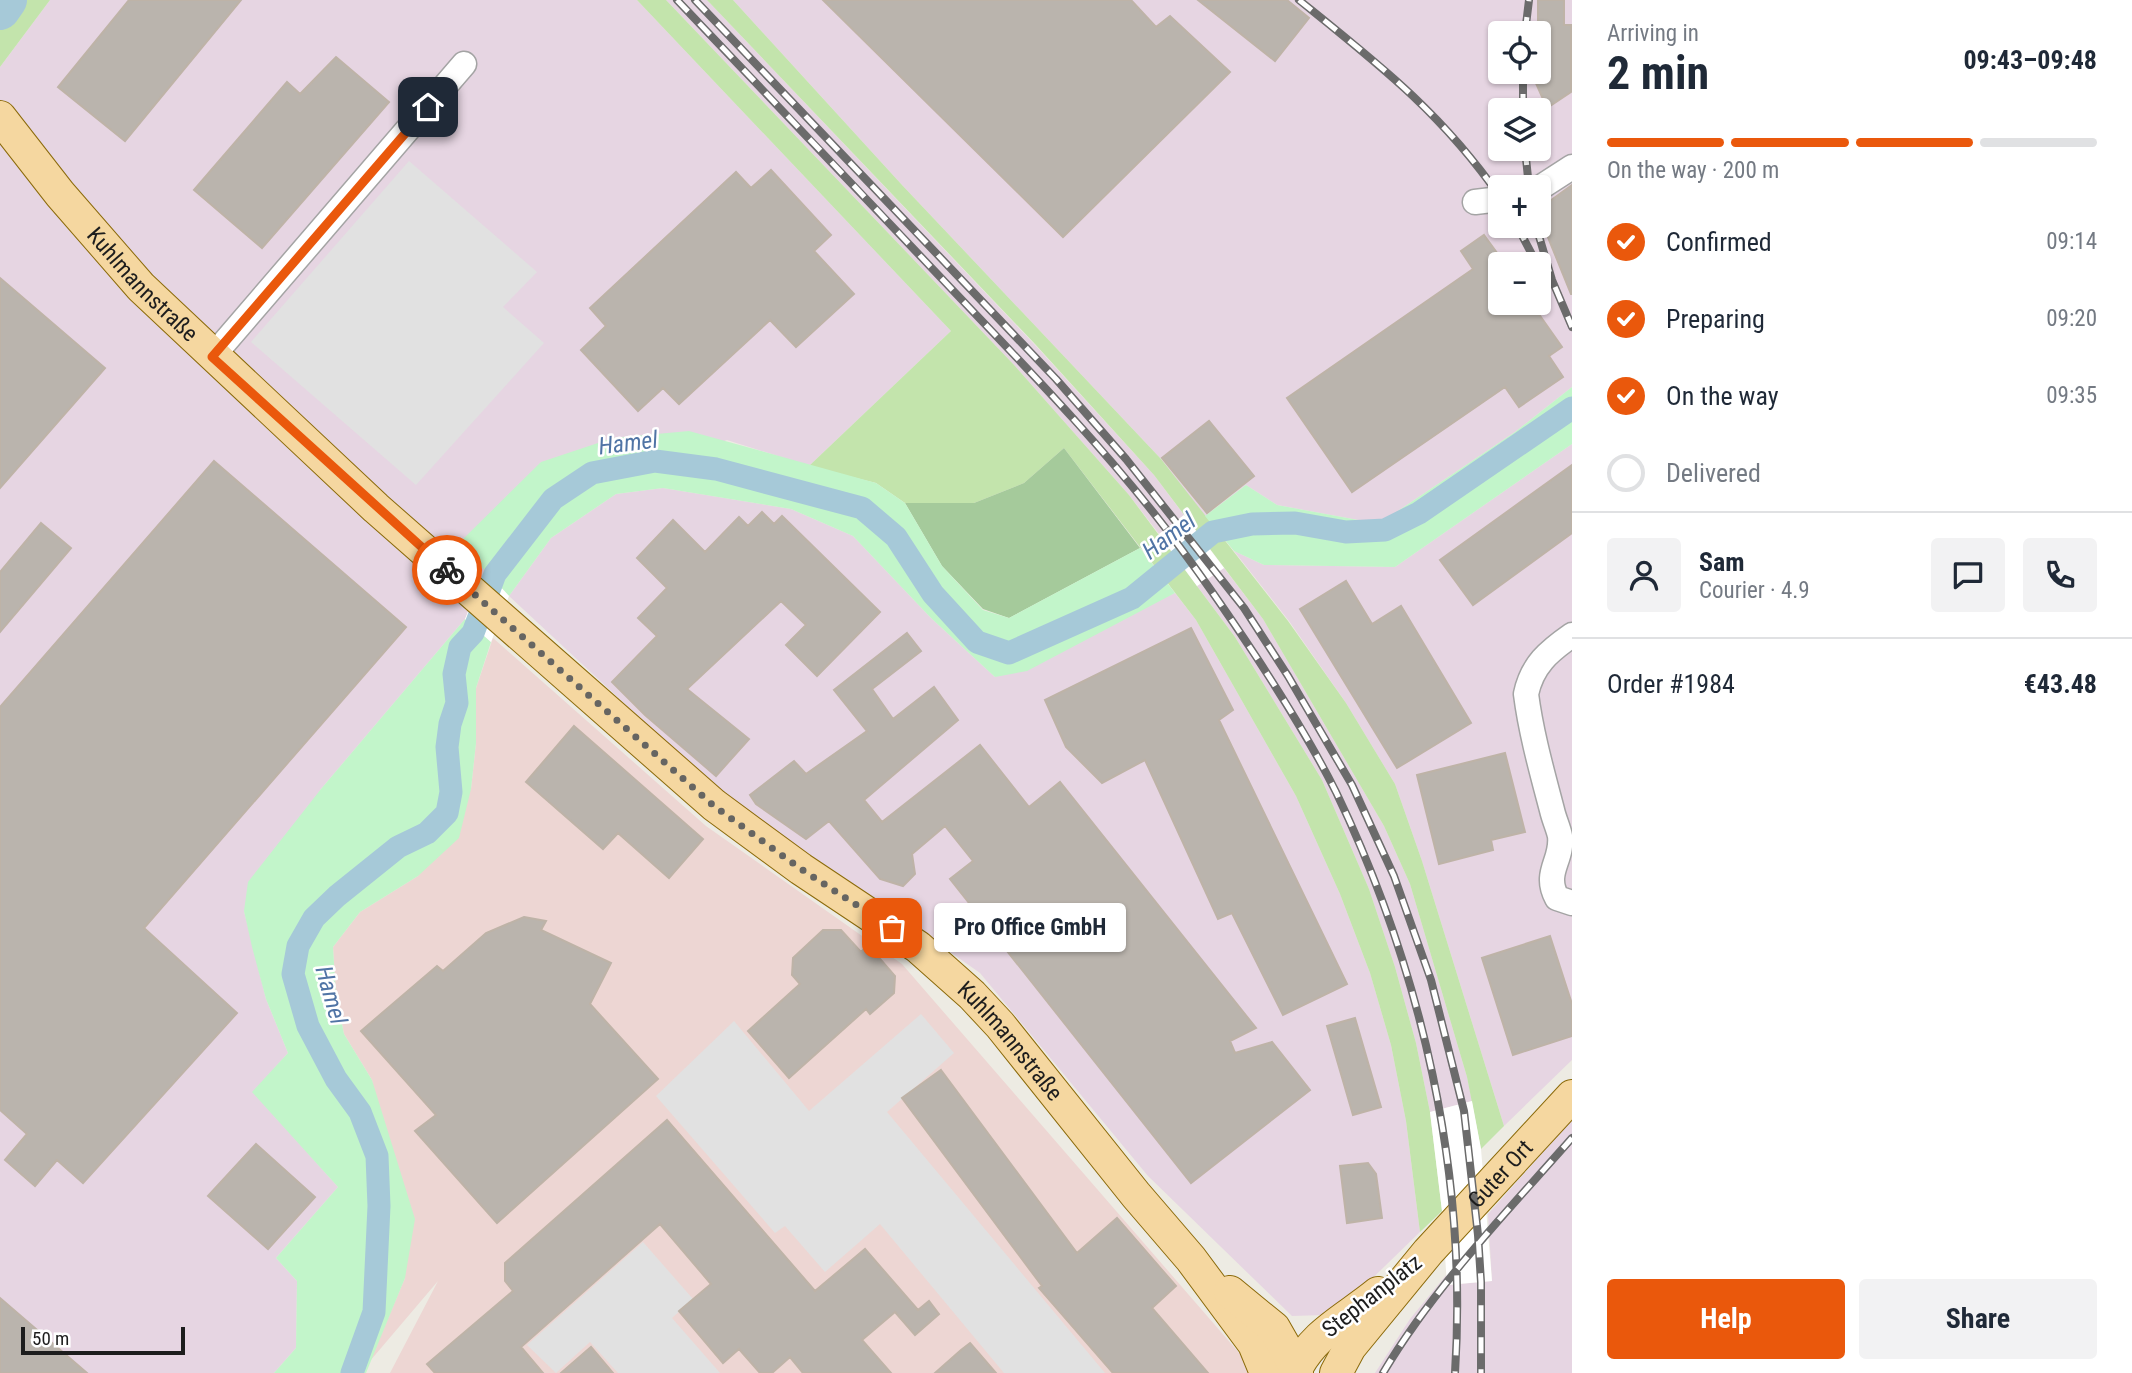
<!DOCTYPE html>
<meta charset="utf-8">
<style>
:root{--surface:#fff;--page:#f2f2f3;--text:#1f2937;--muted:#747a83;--line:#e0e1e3;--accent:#ea580c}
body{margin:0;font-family:"Roboto Condensed",sans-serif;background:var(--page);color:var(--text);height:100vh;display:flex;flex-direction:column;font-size:26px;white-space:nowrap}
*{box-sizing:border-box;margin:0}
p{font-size:23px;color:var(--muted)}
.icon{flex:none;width:38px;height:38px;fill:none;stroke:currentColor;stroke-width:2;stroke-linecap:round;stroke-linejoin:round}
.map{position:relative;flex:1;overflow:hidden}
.side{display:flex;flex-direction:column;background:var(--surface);width:560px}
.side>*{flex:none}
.buttons{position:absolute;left:1488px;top:21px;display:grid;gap:14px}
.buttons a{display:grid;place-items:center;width:63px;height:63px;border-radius:7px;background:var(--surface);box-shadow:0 2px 5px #0004;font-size:35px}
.scale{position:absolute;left:21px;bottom:18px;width:164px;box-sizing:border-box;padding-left:7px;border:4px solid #1d1d1d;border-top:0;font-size:19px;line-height:24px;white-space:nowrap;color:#1d1d1d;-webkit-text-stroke:5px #fff;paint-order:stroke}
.pin{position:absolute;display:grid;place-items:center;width:60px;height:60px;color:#fff;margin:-30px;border-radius:14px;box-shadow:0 4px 10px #0006}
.courier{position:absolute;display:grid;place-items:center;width:70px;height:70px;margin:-35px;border:5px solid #ea580c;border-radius:50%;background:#fff;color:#222;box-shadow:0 2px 9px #0007}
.bubble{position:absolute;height:49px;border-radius:7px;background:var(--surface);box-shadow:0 2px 5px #0004;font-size:23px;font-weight:700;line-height:49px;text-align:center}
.summary em{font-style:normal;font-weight:700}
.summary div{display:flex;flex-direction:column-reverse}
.summary{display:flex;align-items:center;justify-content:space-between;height:119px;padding:0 35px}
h1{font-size:46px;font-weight:700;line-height:52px}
.bar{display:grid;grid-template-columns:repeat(4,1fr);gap:10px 7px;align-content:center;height:84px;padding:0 35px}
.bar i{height:9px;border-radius:5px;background:var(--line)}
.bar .active{background:var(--accent)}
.bar p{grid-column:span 4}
.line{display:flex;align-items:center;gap:18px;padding:0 35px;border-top:2px solid var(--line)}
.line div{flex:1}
.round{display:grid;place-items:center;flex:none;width:74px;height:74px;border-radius:7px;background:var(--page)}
ol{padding:0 35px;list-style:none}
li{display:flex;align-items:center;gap:21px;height:77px}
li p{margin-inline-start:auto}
li .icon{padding:7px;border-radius:50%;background:var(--accent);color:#fff;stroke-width:4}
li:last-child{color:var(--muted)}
li i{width:38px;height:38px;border:4px solid var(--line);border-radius:50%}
.cta{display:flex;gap:14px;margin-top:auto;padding:14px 35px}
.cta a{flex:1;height:80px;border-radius:7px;background:var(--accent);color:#fff;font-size:28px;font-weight:700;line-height:80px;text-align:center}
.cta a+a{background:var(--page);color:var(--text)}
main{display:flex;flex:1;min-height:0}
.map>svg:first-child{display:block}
.commercial{fill:#edd6d3}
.industrial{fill:#e6d5e2;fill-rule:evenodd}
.grass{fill:#c3e4ac}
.forest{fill:#a5ca9b}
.park{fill:#c2f5ca}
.parking{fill:#e1e1e1}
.pier{fill:#fff}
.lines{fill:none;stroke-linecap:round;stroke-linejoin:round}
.canal{stroke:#a6c9d8;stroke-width:23}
.river{stroke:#a6c9d8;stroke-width:40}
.building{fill:#bab4ad;stroke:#beb3a7;stroke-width:2}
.minor-casing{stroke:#a4a4a4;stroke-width:27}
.major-casing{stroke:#8b6a0a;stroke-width:34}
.minor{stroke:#fff;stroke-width:24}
.major{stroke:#f5d7a0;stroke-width:32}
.rail-casing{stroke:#6b6b6b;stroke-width:8}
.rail{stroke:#fff;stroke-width:5;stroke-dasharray:16;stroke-linecap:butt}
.done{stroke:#666562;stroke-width:7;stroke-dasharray:0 12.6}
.route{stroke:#ea580c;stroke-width:9}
.labels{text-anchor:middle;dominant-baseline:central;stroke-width:5;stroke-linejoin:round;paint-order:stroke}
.street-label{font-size:23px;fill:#1d1d1d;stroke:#fff}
.water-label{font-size:24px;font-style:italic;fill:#5074a5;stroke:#fff}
</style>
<main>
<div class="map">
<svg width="1572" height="1373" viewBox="0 0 1572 1373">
<rect width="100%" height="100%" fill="#edebe3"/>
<path class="commercial" d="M493 638 706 826 902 964 1247 1362 1250 1373H390L438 1281 370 1361 405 1278 372 1080 344 1034 336 995 333 947 360 912 418 876 471 789 476 743V688Z"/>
<path class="industrial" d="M50 0H637L951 331 809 466 727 440 459 543 485 570 465 619 321 789 244 911 266 999 288 1053 253 1092 338 1187 276 1258 297 1281 296 1348 274 1373H0V67Z
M666 0H707L1035 345 1154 475 1184 515 1159 534 1129 495 1015 366Z
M733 0H1572V387L1515 432 1386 519 1369 522 1277 505 1246 485 1205 516 1161 459 902 185ZM1500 33H1538V72H1500ZM1500 110H1538V149H1500ZM1500 187H1538V226H1500ZM1500 264H1538V303H1500Z
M1572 444V1060L1504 1126 1422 861 1395 784 1346 703 1289 621 1234 551 1264 565 1395 567Z
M663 488 791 509 853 536 931 618 995 677 1175 593 1196 620 1296 796 1340 894 1370 973 1391 1045 1406 1121 1420 1232 1349 1301 1324 1315 1292 1316 1148 1176 980 973 845 878 780 835 712 785 509 596 551 538 616 494Z
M1224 568 1263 619 1384 826 1410 884 1467 1077 1472 1101 1430 1112 1416 1043 1395 967 1369 889 1322 780 1235 637 1197 586Z
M1572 1120V1373H1375L1410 1319 1447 1274 1448 1285 1492 1281 1488 1214Z"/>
<path class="grass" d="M0 0H50L0 67Z
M637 0H666L1015 366 1129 495 1235 637 1322 780 1369 889 1395 967 1416 1043 1430 1112 1442 1211 1420 1232 1406 1121 1391 1045 1370 973 1340 894 1296 796 1196 620 1064 448 1024 483 974 503H905L876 483 809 466 951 331Z
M707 0H733L902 185 1161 459 1288 621 1346 703 1395 784 1422 861 1504 1126 1481 1149 1467 1077 1410 884 1384 826 1263 619 1154 475 1035 344Z"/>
<path class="forest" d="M1064 448 1140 548 1009 618 983 609 942 566 905 503H974L1024 483Z"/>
<path class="park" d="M1572 387V444L1395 567 1264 565 1234 551 1205 516 1246 485 1277 505 1369 522 1386 519 1515 432Z
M689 431 876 483 905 503 942 566 983 610 1009 618 1140 548 1175 593 1027 671 995 677 931 618 853 536 791 509 663 488 616 494 551 538 509 596 459 543 541 462 613 438Z
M465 619 491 642 476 688V743L471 789 459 838 418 876 360 912 333 947 336 995 344 1034 372 1080 415 1219 405 1278 366 1373H274L296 1348 297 1281 276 1258 338 1187 252 1092 288 1053 266 999 252 947 244 911 248 882 321 789Z"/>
<path class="parking" d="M409 161 537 272 503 307 544 343 416 485 251 342Z
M921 1014 954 1053 887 1112 1105 1373H1004L880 1224 825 1272 785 1226 775 1233 656 1096 734 1021 809 1111Z
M643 1242 693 1299 672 1318 720 1373H618L590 1342 556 1373 527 1345Z"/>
<path class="pier" d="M1184 515 1224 568 1197 586 1159 534Z
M485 570 509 596 491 642 465 619Z
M1472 1101 1481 1149 1492 1281 1447 1285 1442 1211 1430 1112Z"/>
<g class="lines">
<path class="canal" d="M352 1373 374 1312 379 1206 377 1156 360 1112 336 1079 308 1026 293 974 298 946 314 918 337 896 398 847 427 833 447 813 451 792 447 747 450 724 457 703 454 674 460 647 473 633 495 574 553 499 592 473 655 461 716 469 862 508 896 537 933 594 977 642 1009 653 1132 598 1213 532 1252 524 1295 523 1346 532 1385 530 1419 513 1572 408"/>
<path class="river" d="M0 10 7 0"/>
</g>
<path class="building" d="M129 0H241L125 141 58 87Z
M823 0H1131L1156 27 1170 16 1230 72 1063 237Z
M1198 0H1287L1309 18 1275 61Z
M1538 0H1564V25H1571V92L1547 108 1531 72H1538Z
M336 57 389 102 262 248 194 190 287 82 300 94Z
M771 170 831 235 814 251 854 294 796 347 770 320 679 404 663 388 638 411 581 350 606 326 590 308 736 172 751 188Z
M1572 185V294H1571L1541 220 1543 206Z
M1484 235 1500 257V303H1531L1562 347 1549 356 1563 377 1519 407 1505 387 1352 492 1287 398 1473 269 1461 251Z
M0 278 105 368 0 488Z
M1209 421 1254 476 1207 513 1162 458Z
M214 461 406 627 144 928 237 1013 83 1183 57 1160 35 1186 5 1160 27 1134 0 1110V707Z
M1572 465V533L1473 605 1440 560Z
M762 512 774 524 782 516 880 612 817 676 786 645 806 625 781 601 687 689 749 739 716 776 645 715 612 682 657 636 638 618 667 588 637 558 673 520 705 552 739 517 748 526Z
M41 523 71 548 0 632V572Z
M1346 581 1372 624 1401 606 1471 723 1397 768 1300 609Z
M1191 628 1233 710 1219 720 1347 984 1283 1015 1232 913 1218 919 1145 760 1102 783 1066 747 1045 700Z
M907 633 921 651 872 689 893 719 934 687 958 720 864 800 882 822 980 745 1029 807 1060 782 1256 1028 1230 1041 1235 1053 1272 1042 1310 1090 1191 1183 950 879 973 861 945 826 912 854 915 874 903 886 880 879 829 821 806 839 756 804 750 795 794 761 806 774 867 731 834 690Z
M574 726 703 839 669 878 618 833 603 849 526 782Z
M1505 753 1525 832 1491 840 1493 850 1439 864 1417 775Z
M524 917 546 921 541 930 611 963 590 1004 658 1079 497 1223 415 1131 436 1115 361 1031 437 966 443 971 486 933Z
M823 930H841L861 952 868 945 895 976 894 993 870 1014 866 1009 789 1078 748 1031 800 984 792 975 793 958Z
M1550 936 1572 1004V1036L1513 1055 1482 958Z
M1355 1018 1381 1107 1353 1115 1327 1026Z
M941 1070 1077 1253 1117 1218 1176 1286 1152 1308 1208 1373H1113L1039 1288 1042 1286 902 1098Z
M667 1120 815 1291 865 1249 918 1310 929 1301 939 1314 915 1335 895 1312 862 1340 891 1373H803L790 1357 772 1373H760L739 1349 723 1363 679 1311 711 1284 660 1224 521 1347 543 1373H435L427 1364 513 1291 505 1281V1263Z
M256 1144 315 1197 268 1249 208 1196Z
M1368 1163 1376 1174 1382 1218 1347 1223 1340 1166Z
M0 1298 87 1373H0Z
M970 1343 996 1373H935L961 1350Z
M591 1347 613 1373H561Z"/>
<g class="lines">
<defs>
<path id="minor" d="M1538 189 1572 167
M1475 202 1500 199
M212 357 464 64
M1572 635C1549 651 1532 665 1526 694 1531 733 1542 772 1552 810 1554 819 1558 827 1560 836 1563 861 1543 872 1557 898L1572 903"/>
<g id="major">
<path id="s1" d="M0 117 60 194 141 287 376 508 714 805 801 869 918 947 972 995 1000 1025 1136 1195 1191 1259 1254 1344 1266 1373"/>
<path d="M1230 1292 1274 1328 1286 1349 1297 1373"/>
<path d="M1294 1373C1313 1333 1345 1320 1378 1293"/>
<path id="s2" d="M1336 1373 1350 1347 1428 1252 1572 1096"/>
</g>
</defs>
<use href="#minor" class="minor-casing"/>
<use href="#major" class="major-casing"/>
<use href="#minor" class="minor"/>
<use href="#major" class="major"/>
<defs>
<path id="rail" d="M677 0C760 87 843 174 926 262 1008 349 1094 435 1167 530 1199 572 1228 614 1257 658 1285 701 1313 746 1336 792 1422 971 1468 1174 1455 1373
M695 0 1056 379 1126 459 1244 608 1288 676 1352 785 1394 876 1431 980 1464 1111 1478 1235 1481 1282V1373
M1299 0C1377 63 1442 113 1500 197
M1525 33 1529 0
M1523 110V72
M1525 149 1529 187
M1517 226 1537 264
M1536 226 1552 280 1572 327
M1383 1373C1434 1287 1506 1213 1572 1138"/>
</defs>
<use href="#rail" class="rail-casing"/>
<use href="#rail" class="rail"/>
</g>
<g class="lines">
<path class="done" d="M447 570 714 806 801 869 892 928"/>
<path class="route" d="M428 107 212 357 447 570"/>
</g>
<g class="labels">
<g class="street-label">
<text stroke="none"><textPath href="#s1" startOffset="220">Kuhlmannstraße</textPath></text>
<text stroke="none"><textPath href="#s1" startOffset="1374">Kuhlmannstraße</textPath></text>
<text stroke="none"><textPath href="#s2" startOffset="259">Guter Ort</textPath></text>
<text transform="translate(1372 1296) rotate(-38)">Stephanplatz</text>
</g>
<g class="water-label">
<text transform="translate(628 443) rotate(-7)">Hamel</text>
<text transform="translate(1169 536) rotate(-37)">Hamel</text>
<text transform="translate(331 995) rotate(74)">Hamel</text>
</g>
</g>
</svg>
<div class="buttons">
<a><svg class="icon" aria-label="locate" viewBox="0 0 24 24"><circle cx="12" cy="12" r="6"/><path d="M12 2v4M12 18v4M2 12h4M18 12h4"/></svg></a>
<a><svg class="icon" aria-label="layers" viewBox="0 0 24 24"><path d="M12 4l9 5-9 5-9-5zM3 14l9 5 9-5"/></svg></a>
<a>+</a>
<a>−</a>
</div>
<div class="scale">50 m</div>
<div class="pin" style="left:892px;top:928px;background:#ea580c"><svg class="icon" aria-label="bag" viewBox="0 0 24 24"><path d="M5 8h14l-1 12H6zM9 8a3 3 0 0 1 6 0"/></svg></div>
<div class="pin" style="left:428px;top:107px;background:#1f2937"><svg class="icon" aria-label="home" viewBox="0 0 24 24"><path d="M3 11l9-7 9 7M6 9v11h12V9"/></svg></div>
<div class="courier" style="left:447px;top:570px"><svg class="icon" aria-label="bike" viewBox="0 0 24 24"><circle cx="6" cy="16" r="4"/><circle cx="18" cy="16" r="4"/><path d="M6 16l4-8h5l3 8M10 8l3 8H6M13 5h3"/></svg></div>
<div class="bubble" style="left:934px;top:903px;width:192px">Pro Office GmbH</div>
</div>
<section class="side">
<div class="summary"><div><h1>2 min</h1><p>Arriving in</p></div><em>09:43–09:48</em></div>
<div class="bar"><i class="active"></i><i class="active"></i><i class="active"></i><i></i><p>On the way · 200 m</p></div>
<ol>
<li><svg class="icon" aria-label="check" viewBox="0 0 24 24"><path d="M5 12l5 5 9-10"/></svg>Confirmed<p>09:14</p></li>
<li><svg class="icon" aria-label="check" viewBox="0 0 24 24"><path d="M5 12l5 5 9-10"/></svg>Preparing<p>09:20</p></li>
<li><svg class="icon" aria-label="check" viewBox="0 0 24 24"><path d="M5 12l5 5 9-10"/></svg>On the way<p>09:35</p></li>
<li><i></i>Delivered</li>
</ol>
<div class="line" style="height:126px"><a class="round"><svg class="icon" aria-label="person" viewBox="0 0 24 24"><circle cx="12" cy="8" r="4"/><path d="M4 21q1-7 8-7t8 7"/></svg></a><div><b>Sam</b><p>Courier · 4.9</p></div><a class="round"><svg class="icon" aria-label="chat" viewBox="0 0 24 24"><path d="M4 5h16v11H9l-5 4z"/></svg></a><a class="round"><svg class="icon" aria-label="phone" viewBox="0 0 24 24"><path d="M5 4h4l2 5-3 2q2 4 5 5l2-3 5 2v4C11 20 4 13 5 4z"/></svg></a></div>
<div class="line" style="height:91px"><div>Order #1984</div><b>€43.48</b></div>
<div class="cta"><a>Help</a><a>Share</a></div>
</section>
</main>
